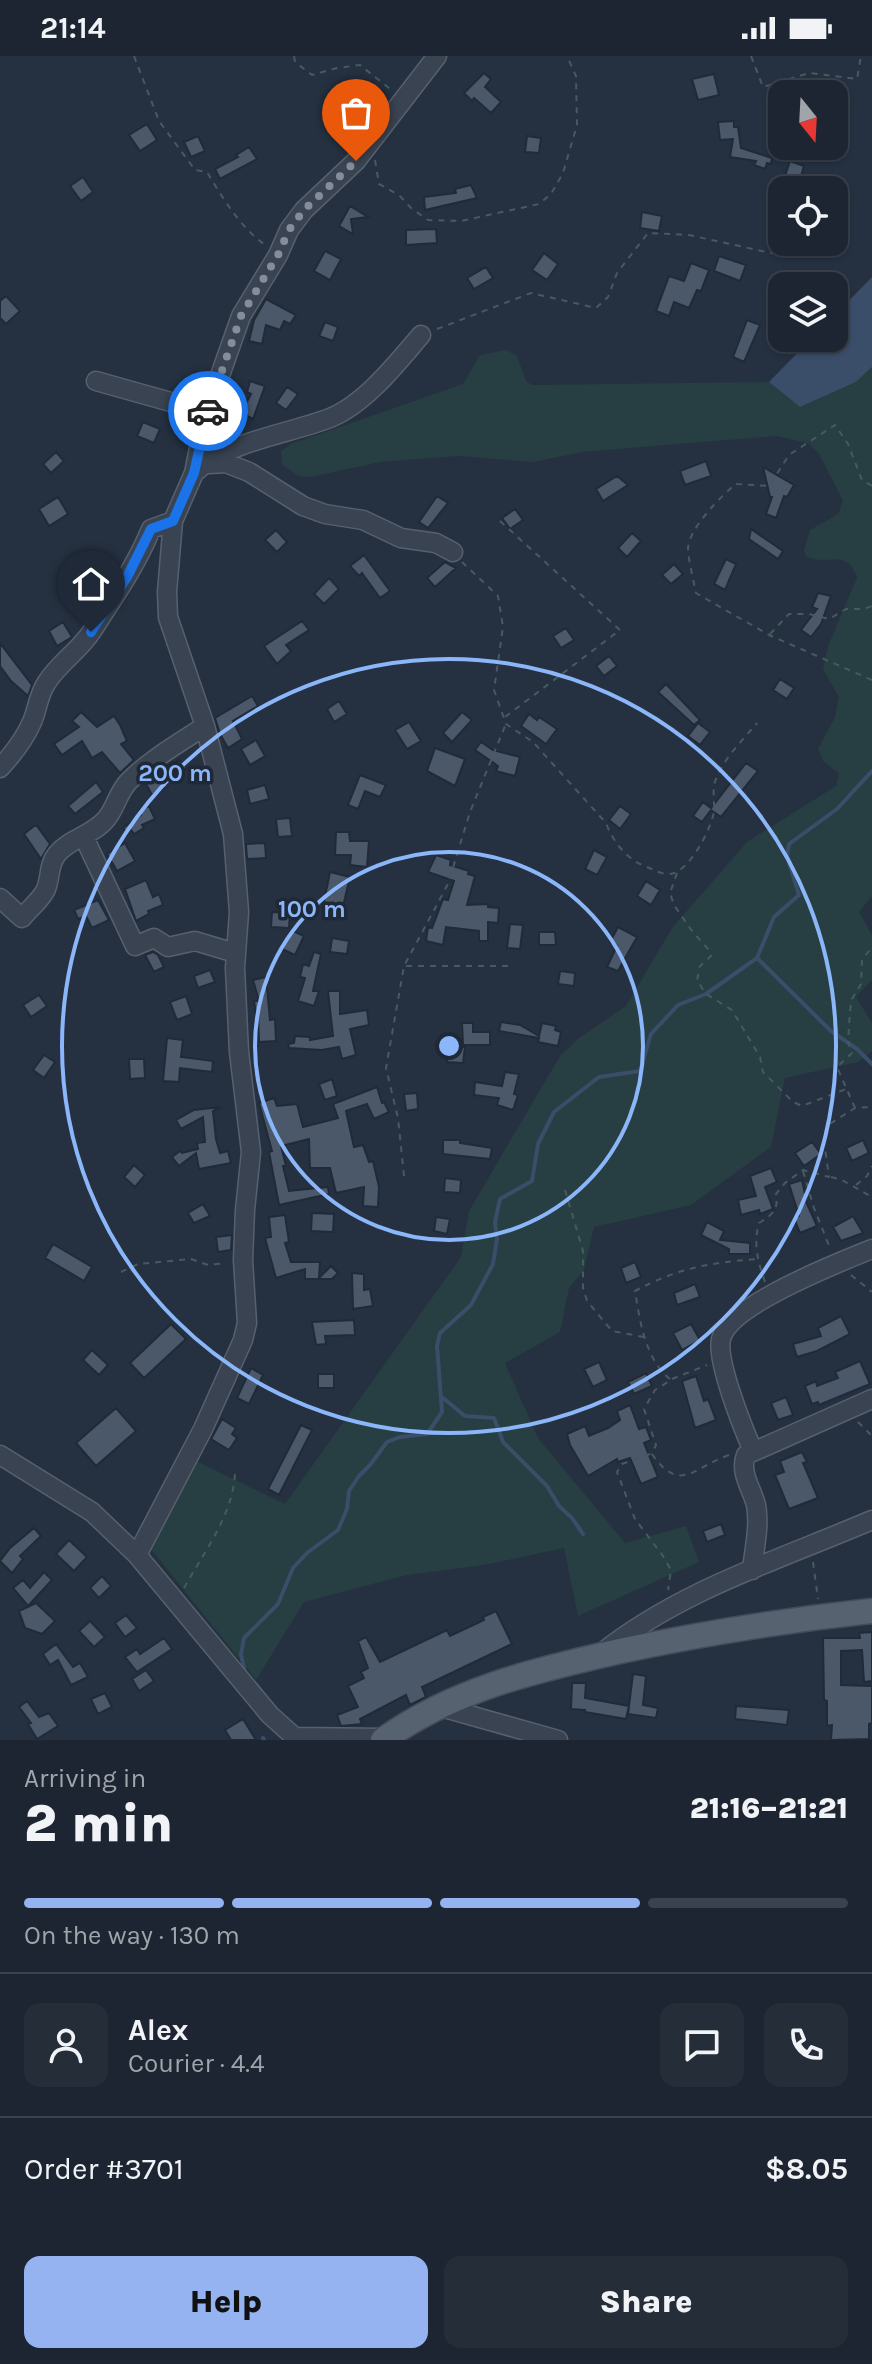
<!DOCTYPE html>
<meta charset="utf-8">
<style>
:root{--surface:#1c2531;--page:#252d39;--text:#f1f3f6;--muted:#a0a5ab;--line:#3a424d;--accent:#95b2f1}
body{margin:0;font-family:Karla,sans-serif;background:var(--page);color:var(--text);height:100vh;display:flex;flex-direction:column;font-size:30px;white-space:nowrap}
*{box-sizing:border-box;margin:0}
p{font-size:26px;color:var(--muted)}
.icon{flex:none;width:44px;height:44px;fill:none;stroke:currentColor;stroke-width:2;stroke-linecap:round;stroke-linejoin:round}
.map{position:relative;height:1684px;overflow:hidden}
.details{display:flex;flex-direction:column;background:var(--surface);flex:1}
.details>*{flex:none}
.needle{width:52px;rotate:162deg}
.buttons{position:absolute;left:768px;top:24px;display:grid;gap:16px}
.buttons a{display:grid;place-items:center;width:80px;height:80px;border-radius:16px;background:var(--surface);box-shadow:0 2px 6px #0004,0 0 0 2px var(--line);font-size:40px}
.pin{position:absolute;display:grid;place-items:center;width:68px;height:68px;color:#fff;margin:-82px -34px;border-radius:50% 50% 50% 0;rotate:-45deg;box-shadow:0 0 8px #0007}
.pin .icon{rotate:45deg}
.courier{position:absolute;display:grid;place-items:center;width:80px;height:80px;margin:-40px;border:6px solid #1a73e8;border-radius:50%;background:#fff;color:#222;box-shadow:0 2px 10px #0007}
.overview em{font-style:normal;font-weight:800}
.overview div{display:flex;flex-direction:column-reverse}
.overview{display:flex;align-items:center;justify-content:space-between;height:136px;padding:0 24px}
h1{font-size:52px;font-weight:800;line-height:60px}
.bar{display:grid;grid-template-columns:repeat(4,1fr);gap:12px 8px;align-content:center;height:96px;padding:0 24px}
.bar i{height:10px;border-radius:6px;background:var(--line)}
.bar .active{background:var(--accent)}
.bar p{grid-column:span 4}
.line{display:flex;align-items:center;gap:20px;padding:0 24px;border-top:2px solid var(--line)}
.line div{flex:1}
.round{display:grid;place-items:center;flex:none;width:84px;height:84px;border-radius:16px;background:var(--page)}
.cta{display:flex;gap:16px;margin-top:auto;padding:16px 24px}
.cta a{flex:1;height:92px;border-radius:16px;background:var(--accent);color:#111;font-size:32px;font-weight:800;line-height:92px;text-align:center}
.cta a+a{background:var(--page);color:var(--text)}
.status{display:flex;justify-content:space-between;align-items:center;height:56px;padding:0 40px;background:var(--surface);direction:ltr}
.status svg{height:22px;fill:currentColor}
.map>svg:first-child{display:block}
.green{fill:#273e42}
.water{fill:#3a4e6a}
.lines{fill:none;stroke-linecap:round;stroke-linejoin:round}
.stream{stroke:#3a4e6a;stroke-width:4}
.building{fill:#4b586a;stroke:#202a38;stroke-width:2}
.minor-casing{stroke:#57616e;stroke-width:21}
.major-casing{stroke:#434c5a;stroke-width:27}
.path{stroke:#455b5f;stroke-width:2;stroke-dasharray:6 6;stroke-linecap:butt}
.minor{stroke:#394351;stroke-width:18}
.major{stroke:#576270;stroke-width:24}
.done{stroke:#838d9b;stroke-width:8;stroke-dasharray:0 14.4}
.route{stroke:#1a73e8;stroke-width:10}
.ring{fill:none;stroke:#8bb6fa;stroke-width:4}
.centre{fill:#8bb6fa;stroke:#1e2836;stroke-width:4}
.ring-label{font-size:24px;text-anchor:middle;font-weight:bold;fill:#8bb6fa;stroke:#1e2836;stroke-width:7;stroke-linejoin:round;paint-order:stroke}
</style>
<div class="status"><b>21:14</b><svg viewBox="0 0 49 12"><path d="M0 12V9h3v3zM5 12V6h3v6zM10 12V3h3v9zM15 12V0h3v12zM26 1h20v11H26zM47 4h2v5h-2z"/></svg></div>
<div class="map">
<svg width="872" height="1684" viewBox="0 0 872 1684">
<rect width="100%" height="100%" fill="#253141"/>
<path class="green" d="M506 294 517 300 526 325 532 329 769 326 800 351 856 326 872 311V840L859 856 872 879V924L856 941 872 967V995L858 1006 785 1022 771 1091 691 1149 594 1171 584 1214 569 1232 560 1276 505 1307 538 1382 625 1487 686 1470 699 1506 578 1560 564 1492 484 1509 407 1519 304 1546 256 1624 146 1487 190 1402 285 1448 461 1201 469 1155 560 1000 579 982 626 950 672 872 747 786 836 730 839 718 823 705 818 693 835 661 839 641 823 613 828 590 857 522C846 490 828 512 806 500L804 494 810 474 838 458 843 445 818 396 807 387 776 380 582 396 534 406 458 400 380 406 311 421 298 420 282 408 281 395 291 388 463 328 480 299Z"/>
<path class="water" d="M872 221V311L856 326 800 351 769 326 812 282H834V260Z"/>
<g class="lines">
<path class="stream" d="M757 902 831 975 857 993 872 1008
M443 1342 465 1360 494 1362 503 1386 547 1430 559 1450 572 1462 583 1478
M245 1617 241 1598 244 1582 278 1548 293 1512 307 1497 338 1474 347 1453 349 1435 359 1420 370 1409 387 1386 400 1381 427 1378 442 1356 437 1290 440 1277 471 1249 493 1208 497 1183 495 1166 500 1143 532 1125 538 1088 554 1056 599 1021 640 1015 651 978 678 949 706 938 757 902 774 861 799 839 787 801 789 788 837 753 872 715
M263 1682 264 1684"/>
</g>
<path class="building" d="M484 17 491 23 485 31 501 46 491 57 474 42 472 45 464 37Z
M714 18 719 39 698 44 692 23Z
M734 65V71H738L741 92 772 102 771 108 767 107 765 113 754 109 756 105 730 101 733 83 720 84 718 66Z
M147 68 157 84 140 95 129 79Z
M198 80 205 95 191 101 184 86Z
M527 80 541 82 539 97 525 96Z
M249 91 257 103 220 123 215 113 238 101 236 99Z
M790 105 804 110 797 134H786V117Z
M83 121 93 136 81 145 70 130Z
M471 129 477 142 425 154 424 141 456 137 455 133Z
M350 150 368 161 351 163 353 178 339 170Z
M642 156 662 160 659 175 640 172Z
M436 173 437 187 406 189V174Z
M325 195 341 203 330 224 314 215Z
M544 197 558 208 547 224 532 214Z
M719 200 746 209 740 225 714 215Z
M691 207 709 214 701 235 697 234 689 252 674 246 669 260 656 255 669 220 684 225Z
M486 211 493 222 474 233 467 222Z
M6 240 20 255 6 268 0 262V245Z
M266 243 296 259 290 268 284 265 280 274 266 269 262 288 249 285 254 264Z
M747 264 760 269 744 306 733 301Z
M325 266 338 271 333 285 319 280Z
M250 325 265 330 253 363 241 357 251 338 247 336Z
M287 331 298 338 286 354 276 347Z
M143 366 160 373 154 387 137 380Z
M56 396 64 405 51 417 43 408Z
M706 405 711 420 685 429 680 415Z
M763 411 794 429 787 441 784 440 776 462 766 458 772 441H770Z
M617 420 628 429 603 445 596 433Z
M437 440 448 447 428 472 419 466Z
M58 441 68 458 49 470 39 453Z
M515 453 523 464 510 473 502 462Z
M751 473 783 495 778 503 749 483Z
M276 474 287 486 277 496 265 484Z
M632 477 641 485 627 501 618 492Z
M364 499 390 535 380 542 362 517 359 520 350 510Z
M726 503 736 508 725 534 714 528Z
M445 506 456 512 435 531 427 522Z
M674 508 683 518 671 528 662 519Z
M329 522 339 533 324 548 314 538Z
M818 537 831 540 821 568 811 581 801 574 817 553 812 551Z
M302 565 309 574 286 589 291 595 277 608 264 590Z
M63 566 72 581 57 590 49 575Z
M566 572 574 584 561 592 553 580Z
M0 587 32 629 28 640 11 625 0 610Z
M609 600 617 610 604 620 596 610Z
M780 623 794 632 787 643 773 634Z
M666 628 700 664 694 669 658 636Z
M252 640 258 650 233 665 242 683 228 692 220 678 215 662Z
M339 645 347 658 334 666 327 653Z
M81 656 97 671 114 660 120 669 127 685 121 688 134 704 120 717 102 696 92 702 82 685 62 699 54 688 79 671 72 665Z
M462 656 472 664 452 686 443 677Z
M529 658 537 664 539 661 557 673 546 688 521 670Z
M409 666 421 685 407 693 395 674Z
M698 667 710 676 700 689 688 680Z
M256 684 265 700 250 709 241 693Z
M481 686 493 694 520 701 515 720 496 715 498 710 475 694Z
M435 692 465 703 455 730 427 715Z
M179 704 187 712 165 725 168 730 152 739 145 726Z
M746 707 758 715 721 761 711 754 702 766 693 760 703 746 711 752Z
M360 719 386 729 380 741 365 735 358 753 348 749Z
M96 726 103 736 75 758 68 750Z
M265 729 269 743 250 748 247 734Z
M149 750 155 763 142 769 144 772 134 778 131 774 126 776 123 772 141 759 139 754Z
M620 750 631 758 620 773 609 764Z
M290 762 292 780 278 781 276 763Z
M34 770H37L50 788 41 803 24 778Z
M336 776H349L350 785H369L367 811 350 809 351 799H335Z
M125 787 135 805 117 815 107 798Z
M265 787 266 802 247 803 246 788Z
M594 794 607 801 597 819 585 813Z
M436 799 451 804 450 809 469 815 468 818 475 820 467 849 488 848V851L499 852 498 867 488 866V885H479V875L446 871 443 889 426 885 428 871 432 872 443 843 448 844 454 825 428 816Z
M330 816 350 821 341 859 322 855Z
M146 824 153 841 159 838 163 849 148 855 149 858 136 865 125 833Z
M646 825 660 834 651 849 637 840Z
M98 844 109 864 92 872 86 860 78 863 74 854Z
M272 856 290 857 289 872 271 871Z
M510 868 523 869 520 893 507 892Z
M618 871 637 881 618 915 607 911 617 890 610 886Z
M291 874 304 880 295 899 282 893Z
M539 876H555L556 889H539Z
M332 882 349 885 347 898 330 896Z
M153 896 158 899 164 911 154 916 145 899Z
M314 896 321 898 313 935H319L314 950 298 945 305 922 300 921 303 908 309 910Z
M210 914 215 926 198 932 194 920Z
M560 915 575 917 574 930 558 928Z
M266 921 270 964 275 963 276 985 259 986 258 957 256 958 254 945H259L253 924Z
M328 935H340V958L367 954 369 969 350 973 356 999 342 1003 339 991 322 994 289 992 288 988 294 987 295 980 310 981V984L333 980Z
M39 939 47 950 31 961 23 949Z
M186 940 192 958 177 964 170 946Z
M501 966 520 969 539 980 542 967 556 970 555 974 561 976 558 990 538 986 539 982 499 975Z
M462 967H473V976H490V989H463Z
M167 982 183 984 181 1001 213 1005 212 1016 180 1012 179 1026 163 1025Z
M449 990 465 991 463 1007 447 1006Z
M44 999 55 1006 44 1022 33 1014Z
M129 1003H144L145 1022 130 1023Z
M505 1016 519 1018 514 1038 518 1039 513 1054 497 1049 499 1042 474 1039 475 1026 502 1030Z
M332 1023 337 1040 325 1044 319 1028Z
M377 1031 382 1047 384 1046 389 1056 374 1063 367 1048 346 1055 354 1091 363 1089 369 1106 373 1105 379 1131 378 1151 363 1150 364 1131 336 1137 330 1112H310L309 1083 281 1090 286 1110H283L289 1135 328 1131 329 1138 279 1149 269 1096 272 1095 259 1047 274 1042 277 1050 297 1048 303 1071 338 1062 333 1048Z
M417 1037 418 1053 406 1055 404 1038Z
M221 1051 213 1055 216 1083 220 1097 228 1095 231 1107 199 1113 196 1097 179 1110 172 1101 180 1095 182 1097 198 1093 197 1087 205 1086 203 1061 181 1073 176 1064 194 1054Z
M443 1084H460V1087L492 1092 490 1103 443 1098Z
M863 1084 869 1097 852 1105 846 1092Z
M812 1086 821 1098 804 1110 795 1097Z
M134 1109 145 1119 135 1131 124 1121Z
M771 1112 777 1126 765 1131 773 1153 760 1158 759 1154 741 1159 738 1144 756 1140 750 1120Z
M445 1122 461 1124 460 1137 444 1136Z
M802 1124 807 1148 817 1170 800 1177 794 1162 799 1160 789 1128Z
M203 1148 210 1160 194 1167 188 1157Z
M312 1157 334 1158 333 1176 311 1175Z
M285 1159 289 1186 285 1187 291 1206H320L319 1222 331 1210 338 1217 332 1223H305V1213L276 1222 265 1182 271 1181 269 1161Z
M853 1160 863 1177 841 1185 833 1171Z
M436 1161 450 1163 447 1178 434 1175Z
M707 1166 724 1175 720 1184 750 1187V1198H729V1193L701 1179Z
M232 1179 231 1194 218 1196 216 1181Z
M53 1188 92 1211 84 1225 45 1202Z
M635 1206 641 1221 626 1227 621 1212Z
M352 1217 364 1218V1234L370 1233 373 1250 353 1253Z
M695 1228 700 1241 677 1249 674 1237Z
M841 1260 850 1278 817 1295 797 1301 793 1288 821 1280 818 1272Z
M354 1264 355 1279 325 1280 326 1288 316 1289 312 1266Z
M171 1268 186 1283 144 1322 130 1307Z
M691 1268 700 1284 682 1294 673 1277Z
M92 1294 108 1309 99 1319 83 1304Z
M860 1305 870 1328 819 1349 818 1346 812 1348 805 1330 816 1325 817 1330 838 1322 835 1316Z
M599 1306 607 1324 593 1331 584 1313Z
M251 1312 263 1319 249 1348 237 1342Z
M646 1317 652 1330 634 1338 628 1326Z
M318 1318H334V1332H318Z
M696 1320 704 1345 708 1343 716 1364 695 1372 682 1325Z
M786 1341 793 1359 778 1364 771 1347Z
M630 1349 639 1373 646 1371 651 1384 644 1387 658 1421 641 1428 630 1402 618 1406 617 1403 588 1420 570 1389 567 1378 585 1370 589 1380 608 1372 620 1364 617 1355Z
M116 1352 136 1375 96 1410 76 1387Z
M222 1363 236 1372 232 1378 237 1382 229 1394 211 1383Z
M301 1369 312 1374 279 1439 268 1433Z
M802 1396 807 1406 803 1407 818 1442 789 1453 775 1419 784 1416 780 1405Z
M721 1468 725 1479 707 1486 703 1475Z
M34 1472 41 1480 20 1500 23 1503 12 1517 0 1505 10 1492Z
M69 1484 87 1501 74 1515 56 1498Z
M44 1516 52 1524 28 1550 13 1532 23 1524 30 1532Z
M102 1520 111 1530 99 1542 90 1532Z
M36 1547 55 1565 42 1578 25 1572 19 1555Z
M496 1555 512 1588 422 1631 426 1641 410 1649 406 1639 360 1663 362 1668 341 1670 337 1659 358 1651 348 1630 364 1622 361 1616 368 1612 358 1585 366 1581 380 1606 447 1574 450 1580 484 1564 483 1561Z
M126 1559 137 1572 125 1581 115 1567Z
M90 1565 105 1581 94 1591 79 1575Z
M872 1576V1625L864 1626 862 1594 841 1595V1629L872 1630V1667L869 1668V1683L831 1684 832 1669 827 1670V1645L824 1644 823 1582H860L859 1577Z
M164 1582 172 1593 137 1616 125 1601 137 1593 140 1598Z
M56 1588 73 1611 80 1607 88 1621 71 1629 58 1604 50 1609 43 1598Z
M146 1614 154 1625 139 1635 132 1623Z
M633 1618 646 1620 643 1649 658 1652 656 1662 628 1658Z
M572 1627H586L585 1642 629 1650 626 1663 585 1656V1654L571 1653Z
M105 1637 112 1651 98 1658 91 1643Z
M27 1645 39 1661 49 1657 58 1670 37 1683 28 1668 31 1667 19 1651Z
M736 1650 789 1654 787 1669 735 1663Z
M243 1663 256 1684H231L225 1674Z"/>
<g class="lines">
<defs>
<path id="minor" d="M96 325 185 350 205 362
M209 408 226 407 249 416 303 450 325 458 363 464 401 482 436 487 453 496
M194 417C227 385 289 378 330 362 365 348 397 307 421 279
M0 712C13 698 24 684 32 666 38 652 38 639 47 626 59 607 80 594 92 575 113 542 136 510 151 473L173 465
M84 781 135 890 154 882 168 891 195 885 235 897
M0 842 22 862C29 853 42 843 46 833 51 821 48 809 57 798 70 782 94 779 107 762 116 751 118 736 129 725 151 703 179 687 205 670
M753 1395C743 1372 716 1305 721 1283 729 1249 840 1206 872 1193
M0 1399 92 1456 137 1499 270 1659 298 1684
M137 1499 203 1373 243 1284 247 1267 243 1204 245 1154 251 1096 239 996 235 912 239 856 233 778 205 670 168 561 167 536 173 465 194 417 205 362 241 260 278 199 289 174 304 154 356 105 437 0
M752 1514C754 1494 760 1470 756 1449 752 1433 739 1416 746 1399L872 1343
M603 1596C681 1534 781 1503 872 1464
M437 1650 558 1684
M296 1681 385 1682"/>
<path id="major" d="M383 1684C454 1633 536 1614 620 1595 704 1577 787 1564 872 1555"/>
</defs>
<use href="#minor" class="minor-casing"/>
<use href="#major" class="major-casing"/>
<path class="path" d="M134 0 159 65 195 114 207 116C222 141 240 171 264 188
M294 0 295 6 312 19 337 12 360 9 390 33
M751 0 763 31 809 17 857 23 861 0
M375 104 379 128 399 139 411 152 428 164 461 165 539 148 551 138 563 117 577 69 576 20 567 0
M437 273 531 237 596 252 608 241 617 217 648 177 689 179 785 200
M872 430 862 424 848 388 835 369 789 399 769 430 736 428C722 439 688 473 688 493 689 507 693 522 696 537L769 579 872 624
M500 465 620 574 505 661
M462 506 498 540 503 571 494 634 506 668 533 686 606 767C613 786 627 804 647 811 654 814 663 819 670 818 689 816 709 776 713 760 716 748 711 734 716 723 724 702 742 685 757 667
M770 578 789 558H809L829 563 846 553H864L872 550
M677 817 670 837 674 849 692 875 709 894 711 900 700 910 697 924 706 938 732 954 760 1001 763 1016 793 1046 802 1050 846 1033
M406 910H513
M855 1052 837 1011 852 997 848 986 850 955 852 943 861 928 862 903 872 892
M803 1115 814 1152 830 1192
M404 1120 398 1062 386 1012 404 910 448 828 470 756 505 670
M831 1121 842 1124 872 1141
M856 1129 867 1120 872 1110
M565 1134 583 1195V1232L587 1245 612 1275 644 1281
M121 1216 138 1208 191 1203 208 1209 226 1207
M851 1219 872 1236
M765 1226C758 1206 753 1188 759 1167 772 1159 779 1154 776 1138L785 1127 803 1114 829 1121 824 1085 828 1069 855 1052 872 1051
M672 1323 707 1309
M858 1366 872 1380
M650 1398 622 1408 617 1416 635 1463 663 1500 671 1514 668 1534
M729 1399C692 1412 680 1438 652 1398L656 1389 644 1353 655 1334 671 1324C645 1303 640 1266 635 1235 678 1212 708 1207 757 1203
M813 1506 818 1543
M184 1532C204 1496 233 1459 235 1417"/>
<use href="#minor" class="minor"/>
<use href="#major" class="major"/>
</g>
<g class="lines">
<path class="done" d="M208 355 241 260 278 199 289 174 304 154 356 105"/>
<path class="route" d="M91 576 127 521 151 473 173 465 194 417 208 355"/>
</g>
<g class="ring">
<circle cx="449" cy="990" r="194"/>
<circle cx="449" cy="990" r="387"/>
</g>
<circle cx="449" cy="990" r="12" class="centre"/>
<g class="ring-label">
<text x="175" y="725">200 m</text>
<text x="312" y="861">100 m</text>
</g>
</svg>
<div class="buttons">
<a><svg class="needle" viewBox="-14 -14 28 28"><path d="M0-13l5 13h-10z" fill="#e53935"/><path d="M0 13l5-13h-10z" fill="#a0a5ab"/></svg></a>
<a><svg class="icon" aria-label="locate" viewBox="0 0 24 24"><circle cx="12" cy="12" r="6"/><path d="M12 2v4M12 18v4M2 12h4M18 12h4"/></svg></a>
<a><svg class="icon" aria-label="layers" viewBox="0 0 24 24"><path d="M12 4l9 5-9 5-9-5zM3 14l9 5 9-5"/></svg></a>
</div>
<div class="pin" style="left:356px;top:105px;background:#ea580c"><svg class="icon" aria-label="bag" viewBox="0 0 24 24"><path d="M5 8h14l-1 12H6zM9 8a3 3 0 0 1 6 0"/></svg></div>
<div class="pin" style="left:91px;top:576px;background:#1f2937"><svg class="icon" aria-label="home" viewBox="0 0 24 24"><path d="M3 11l9-7 9 7M6 9v11h12V9"/></svg></div>
<div class="courier" style="left:208px;top:355px"><svg class="icon" aria-label="car" viewBox="0 0 24 24"><path d="M5 17H2v-5l4-1 3-4h7l3 4 3 1v5h-3M9 17h6M6 11h13"/><circle cx="7" cy="17" r="2"/><circle cx="17" cy="17" r="2"/></svg></div>
</div>
<section class="details">
<div class="overview"><div><h1>2 min</h1><p>Arriving in</p></div><em>21:16–21:21</em></div>
<div class="bar"><i class="active"></i><i class="active"></i><i class="active"></i><i></i><p>On the way · 130 m</p></div>
<div class="line" style="height:144px"><a class="round"><svg class="icon" aria-label="person" viewBox="0 0 24 24"><circle cx="12" cy="8" r="4"/><path d="M4 21q1-7 8-7t8 7"/></svg></a><div><b>Alex</b><p>Courier · 4.4</p></div><a class="round"><svg class="icon" aria-label="chat" viewBox="0 0 24 24"><path d="M4 5h16v11H9l-5 4z"/></svg></a><a class="round"><svg class="icon" aria-label="phone" viewBox="0 0 24 24"><path d="M5 4h4l2 5-3 2q2 4 5 5l2-3 5 2v4C11 20 4 13 5 4z"/></svg></a></div>
<div class="line" style="height:104px"><div>Order #3701</div><b>$8.05</b></div>
<div class="cta"><a>Help</a><a>Share</a></div>
</section>
